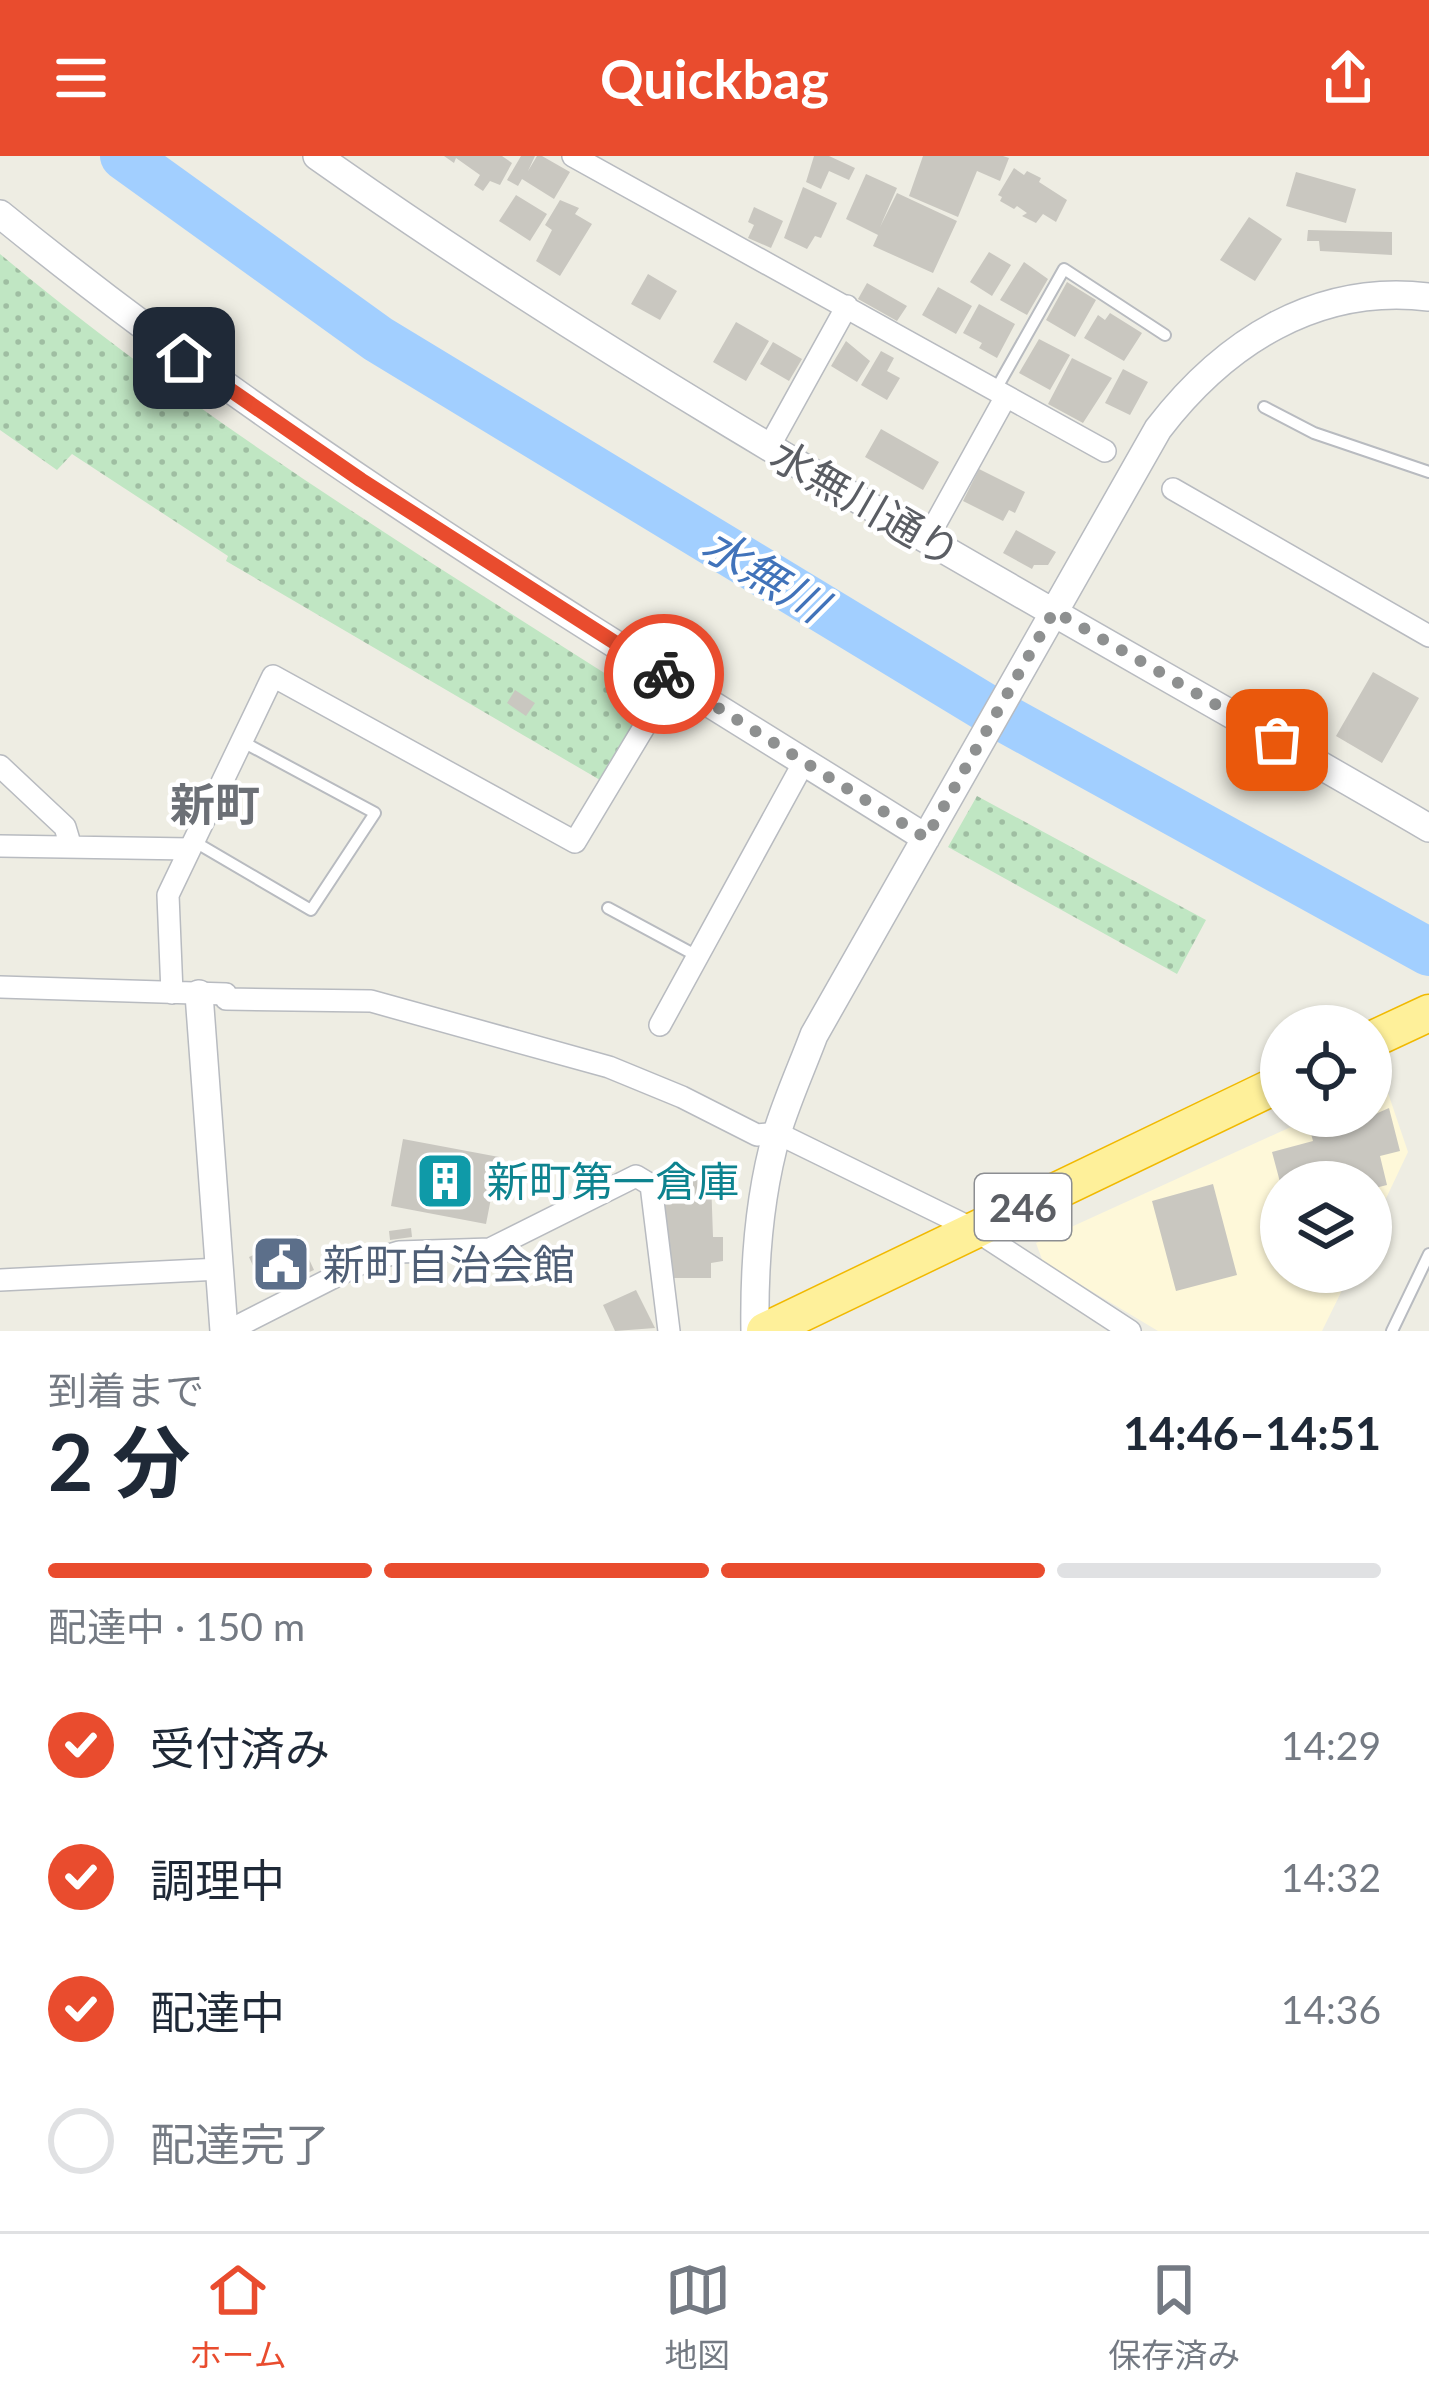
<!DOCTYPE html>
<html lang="ja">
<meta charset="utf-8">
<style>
:root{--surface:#fff;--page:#f6f6f7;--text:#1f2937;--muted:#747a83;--line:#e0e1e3;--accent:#e94c2e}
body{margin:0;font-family:Lato,"Noto Sans JP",sans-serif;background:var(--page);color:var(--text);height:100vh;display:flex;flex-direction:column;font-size:45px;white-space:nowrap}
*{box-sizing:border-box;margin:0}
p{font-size:39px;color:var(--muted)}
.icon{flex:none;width:66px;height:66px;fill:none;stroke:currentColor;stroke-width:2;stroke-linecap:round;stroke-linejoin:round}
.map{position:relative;height:1175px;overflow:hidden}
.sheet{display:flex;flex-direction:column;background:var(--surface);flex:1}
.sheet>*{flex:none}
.controls{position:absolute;left:1260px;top:849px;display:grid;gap:24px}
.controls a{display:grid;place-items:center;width:132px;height:132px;border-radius:50%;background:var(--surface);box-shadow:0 3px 9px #0004;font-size:60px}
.pin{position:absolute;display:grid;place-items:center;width:102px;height:102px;color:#fff;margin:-51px;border-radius:24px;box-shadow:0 6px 18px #0006}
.courier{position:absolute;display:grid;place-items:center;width:120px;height:120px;margin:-60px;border:9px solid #e94c2e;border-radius:50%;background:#fff;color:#222;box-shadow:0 3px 15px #0007}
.summary em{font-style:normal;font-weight:700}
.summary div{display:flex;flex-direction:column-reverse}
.summary{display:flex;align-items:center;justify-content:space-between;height:204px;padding:0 48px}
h1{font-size:78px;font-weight:700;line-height:90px}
.bar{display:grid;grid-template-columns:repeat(4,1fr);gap:18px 12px;align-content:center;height:144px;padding:0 48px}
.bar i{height:15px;border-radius:9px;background:var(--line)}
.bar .active{background:var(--accent)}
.bar p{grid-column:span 4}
ol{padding:0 48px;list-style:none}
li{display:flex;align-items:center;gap:36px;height:132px}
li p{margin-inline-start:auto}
li .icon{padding:12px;border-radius:50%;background:var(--accent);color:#fff;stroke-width:4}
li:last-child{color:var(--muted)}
li i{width:66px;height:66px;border:6px solid var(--line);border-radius:50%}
header{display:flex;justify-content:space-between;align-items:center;height:156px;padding:0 48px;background:var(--accent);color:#fff;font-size:54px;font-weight:700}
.tab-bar{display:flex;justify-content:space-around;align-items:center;height:168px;border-top:3px solid var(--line);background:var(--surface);font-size:33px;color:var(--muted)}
.tab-bar a{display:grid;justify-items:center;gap:6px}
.tab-bar .active{color:var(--accent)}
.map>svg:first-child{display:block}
.commercial{fill:#fef8d9}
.park{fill:url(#park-dots)}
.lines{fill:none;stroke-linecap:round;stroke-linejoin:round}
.river{stroke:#a2cfff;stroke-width:48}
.building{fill:#c9c7c0}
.service-casing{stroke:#b8bbc0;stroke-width:14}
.minor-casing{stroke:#b8bbc0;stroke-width:24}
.tertiary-casing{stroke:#b8bbc0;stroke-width:30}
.trunk-casing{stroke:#f1b900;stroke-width:39}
.service{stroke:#fff;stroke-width:10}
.minor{stroke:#fff;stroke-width:21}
.tertiary{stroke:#fff;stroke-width:27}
.trunk{stroke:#fef09a;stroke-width:36}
.done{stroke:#8e9090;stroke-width:12;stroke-dasharray:0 21.6}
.route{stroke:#e94c2e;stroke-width:15}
.labels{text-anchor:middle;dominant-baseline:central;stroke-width:9;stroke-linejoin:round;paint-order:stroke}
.shield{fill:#fff;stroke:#8c8e92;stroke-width:3}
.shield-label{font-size:39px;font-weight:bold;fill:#5b5e64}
.street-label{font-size:42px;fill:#5b5e64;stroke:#fff}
.culture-label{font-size:42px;fill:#0d838f;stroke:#fff;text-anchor:start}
.service-label{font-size:42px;fill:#4e5e75;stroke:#fff;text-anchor:start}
.water-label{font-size:45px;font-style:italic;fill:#4173ba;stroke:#fff}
.neighbourhood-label{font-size:45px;font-weight:bold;fill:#6c7076;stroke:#fff}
</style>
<header><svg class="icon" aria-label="menu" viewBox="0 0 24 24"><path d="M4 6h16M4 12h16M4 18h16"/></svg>Quickbag<svg class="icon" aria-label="share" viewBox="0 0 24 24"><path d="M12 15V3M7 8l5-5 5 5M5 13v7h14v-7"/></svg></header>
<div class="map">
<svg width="1429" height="1175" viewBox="0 0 1429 1175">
<defs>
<pattern id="park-dots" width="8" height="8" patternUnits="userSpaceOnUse" patternTransform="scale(3)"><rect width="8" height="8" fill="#c0e6c3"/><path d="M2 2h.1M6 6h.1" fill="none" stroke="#9fbea2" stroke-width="1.8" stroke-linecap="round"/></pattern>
</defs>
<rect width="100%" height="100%" fill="#eeede3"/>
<path class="commercial" d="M1386 931 1408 996 1371 1074V1026H1281V1116H1351L1322 1175H1158L1043 1106 1036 1087 1315 960H1371V935Z"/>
<path class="park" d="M0 98C201 266 427 404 647 544L600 624 226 405 228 400 72 298 57 314 0 274Z
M977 640 1206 764 1177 818 948 691Z"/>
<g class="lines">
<path class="river" d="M124 0 378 183 993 556 1429 796"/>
</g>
<path class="building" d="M444 0H502L512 7 500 29 490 25 483 35 474 29 480 19 456 2 454 7Z
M521 0H535L528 15 537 0H542L570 16 554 43 522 23 518 30 507 24Z
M814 0H829L855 12 849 24 829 15 821 33 806 26Z
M923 0H1003L1009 2 1000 25 977 15 958 61 909 40Z
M1014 12 1024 19 1027 15 1041 22 1039 26 1067 44 1056 66 1043 58 1036 67 1022 60 1027 57 1017 50 1014 53 1000 45 1002 41 998 39Z
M1296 16 1356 33 1346 67 1286 50Z
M866 18 897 32 880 71 897 37 957 65 933 117 873 90 878 79 846 63Z
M803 31 837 47 821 82 815 80 807 93 784 82Z
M516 39 547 58 530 85 499 65Z
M560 44 579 52 575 58 592 68 560 120 536 105 552 74 545 69Z
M754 51 783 65 771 92 748 82 754 69 748 66Z
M1249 61 1282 83 1255 125 1220 104Z
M1308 74 1392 76V99L1320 95 1319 85H1307Z
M989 96 1011 109 992 140 970 126Z
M1024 106 1048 123 1027 159 1000 144Z
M648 118 677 135 660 164 631 148Z
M1067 126 1096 144 1075 181 1046 164Z
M867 127 907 150 897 165 858 143Z
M938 131 972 150 956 178 922 159Z
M979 148 1015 168 997 202 979 192 982 187 963 177Z
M1110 157 1142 177 1124 205 1084 182 1098 159 1105 164Z
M736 166 769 185 746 225 713 206Z
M1039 183 1070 199 1050 234 1019 217Z
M846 185 870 205 857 226 831 210Z
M773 186 802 203 789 225 760 208Z
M881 195 894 202 887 215 900 222 887 244 861 229Z
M1072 202 1112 222 1083 267 1048 248Z
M1123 213 1148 226 1130 259 1105 247Z
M881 273 939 306 923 334 865 301Z
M979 313 1025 336 1015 357 1009 354 1003 365 963 345Z
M1016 374 1056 396 1048 409H1034L1032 413 1003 397Z
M1373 516 1419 542 1382 607 1336 580Z
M515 534 535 547 526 560 507 547Z
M1389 952 1400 995 1380 1000 1387 1029 1371 1033V1026H1280L1272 996 1313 985 1310 974 1329 969 1327 960H1371Z
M403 983 499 1001 486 1068 391 1050Z
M676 1024H711L713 1081H723V1105L711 1107V1122H672L661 1038 676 1036Z
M1213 1028 1237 1119 1176 1135 1152 1045Z
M411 1072 412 1081 390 1084 389 1075Z
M298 1079 314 1114 265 1136 249 1101Z
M636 1134 655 1172 615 1175 603 1149Z"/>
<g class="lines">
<defs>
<path id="service" d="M995 235 1064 113 1165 179
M1264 251 1314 277 1429 316
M195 686 311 754 375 657 243 586
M608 752 697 800
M1392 1175 1429 1098"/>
<path id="minor" d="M573 0 1105 295
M769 291 847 150
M1173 333 1429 480
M926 385 1005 242
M0 610 65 671 71 691
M0 690 190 693
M0 831 226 838V843L371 845 609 911 682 941 757 979 777 977 975 1074 1130 1175
M172 837 168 739 273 520 575 686 673 523
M660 869 804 606
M0 1124 220 1113
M228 1175 362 1107 399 1096 490 1093 636 1020 651 1029 669 1175"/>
<path id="tertiary" d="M317 0C671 250 1055 454 1429 672
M0 58C289 294 610 484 926 682
M199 838 224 1175
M755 1175C754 1110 759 1040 777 977 787 944 802 911 814 879L1158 273C1224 187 1316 127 1429 141"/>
<path id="trunk" d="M1371 884 1429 857
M765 1175 1281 927"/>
</defs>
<use href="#service" class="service-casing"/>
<use href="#minor" class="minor-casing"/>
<use href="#tertiary" class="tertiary-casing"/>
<use href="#trunk" class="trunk-casing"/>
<use href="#service" class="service"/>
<use href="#minor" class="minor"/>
<use href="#tertiary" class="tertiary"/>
<use href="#trunk" class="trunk"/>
</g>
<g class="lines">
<path class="done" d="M664 518 926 682 1054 455 1277 584"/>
<path class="route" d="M184 202 361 324 664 518"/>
</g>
<defs>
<symbol id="building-square" viewBox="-11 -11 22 22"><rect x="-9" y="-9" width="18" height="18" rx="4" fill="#0f9aa8" stroke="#fff"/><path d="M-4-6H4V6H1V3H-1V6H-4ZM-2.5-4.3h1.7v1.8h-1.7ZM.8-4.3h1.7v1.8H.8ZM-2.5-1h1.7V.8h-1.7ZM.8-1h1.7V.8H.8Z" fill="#fff"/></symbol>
<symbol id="civic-square" viewBox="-11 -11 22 22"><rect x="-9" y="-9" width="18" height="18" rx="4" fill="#5c6f8a" stroke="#fff"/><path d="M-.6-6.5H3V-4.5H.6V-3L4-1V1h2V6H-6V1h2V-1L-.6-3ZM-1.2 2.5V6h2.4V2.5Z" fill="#fff"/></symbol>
</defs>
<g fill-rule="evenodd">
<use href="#building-square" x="412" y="992" width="66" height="66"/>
<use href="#civic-square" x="248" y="1075" width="66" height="66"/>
</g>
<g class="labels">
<rect class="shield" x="975" y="1018" width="96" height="66" rx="9"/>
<g class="shield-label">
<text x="1023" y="1051">246</text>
</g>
<g class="street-label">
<text transform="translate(866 347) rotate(30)">水無川通り</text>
</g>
<g class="culture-label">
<text x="487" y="1025">新町第一倉庫</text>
</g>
<g class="service-label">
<text x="323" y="1108">新町自治会館</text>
</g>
<g class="water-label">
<text transform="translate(765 418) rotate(31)">水無川</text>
</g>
<g class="neighbourhood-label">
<text x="215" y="648">新町</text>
</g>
</g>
</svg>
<div class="controls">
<a><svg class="icon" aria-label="locate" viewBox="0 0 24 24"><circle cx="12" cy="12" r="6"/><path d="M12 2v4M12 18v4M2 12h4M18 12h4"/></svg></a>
<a><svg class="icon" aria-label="layers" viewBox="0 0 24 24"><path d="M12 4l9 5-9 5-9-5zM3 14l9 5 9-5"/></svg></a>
</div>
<div class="pin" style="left:1277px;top:584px;background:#ea580c"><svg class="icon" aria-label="bag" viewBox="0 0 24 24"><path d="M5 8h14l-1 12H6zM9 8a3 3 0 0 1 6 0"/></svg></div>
<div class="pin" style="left:184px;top:202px;background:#1f2937"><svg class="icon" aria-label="home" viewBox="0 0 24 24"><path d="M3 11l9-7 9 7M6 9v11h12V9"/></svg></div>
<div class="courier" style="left:664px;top:518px"><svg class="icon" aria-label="bike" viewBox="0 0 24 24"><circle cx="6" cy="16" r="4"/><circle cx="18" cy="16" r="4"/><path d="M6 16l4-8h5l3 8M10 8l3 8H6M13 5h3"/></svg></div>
</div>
<section class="sheet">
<div class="summary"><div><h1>2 分</h1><p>到着まで</p></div><em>14:46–14:51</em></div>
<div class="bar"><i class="active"></i><i class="active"></i><i class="active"></i><i></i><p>配達中 · 150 m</p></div>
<ol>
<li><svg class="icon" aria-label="check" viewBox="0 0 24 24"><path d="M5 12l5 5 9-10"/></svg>受付済み<p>14:29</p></li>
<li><svg class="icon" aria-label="check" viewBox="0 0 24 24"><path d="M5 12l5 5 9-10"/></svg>調理中<p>14:32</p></li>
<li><svg class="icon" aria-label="check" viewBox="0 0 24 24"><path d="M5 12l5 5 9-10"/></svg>配達中<p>14:36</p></li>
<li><i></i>配達完了</li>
</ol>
</section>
<nav class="tab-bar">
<a class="active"><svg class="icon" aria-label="home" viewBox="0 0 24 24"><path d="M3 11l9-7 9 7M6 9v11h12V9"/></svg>ホーム</a>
<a><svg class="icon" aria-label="map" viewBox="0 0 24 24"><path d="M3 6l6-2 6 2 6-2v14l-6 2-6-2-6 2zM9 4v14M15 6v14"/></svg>地図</a>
<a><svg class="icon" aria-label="saved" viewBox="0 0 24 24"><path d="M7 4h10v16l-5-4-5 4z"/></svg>保存済み</a>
</nav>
